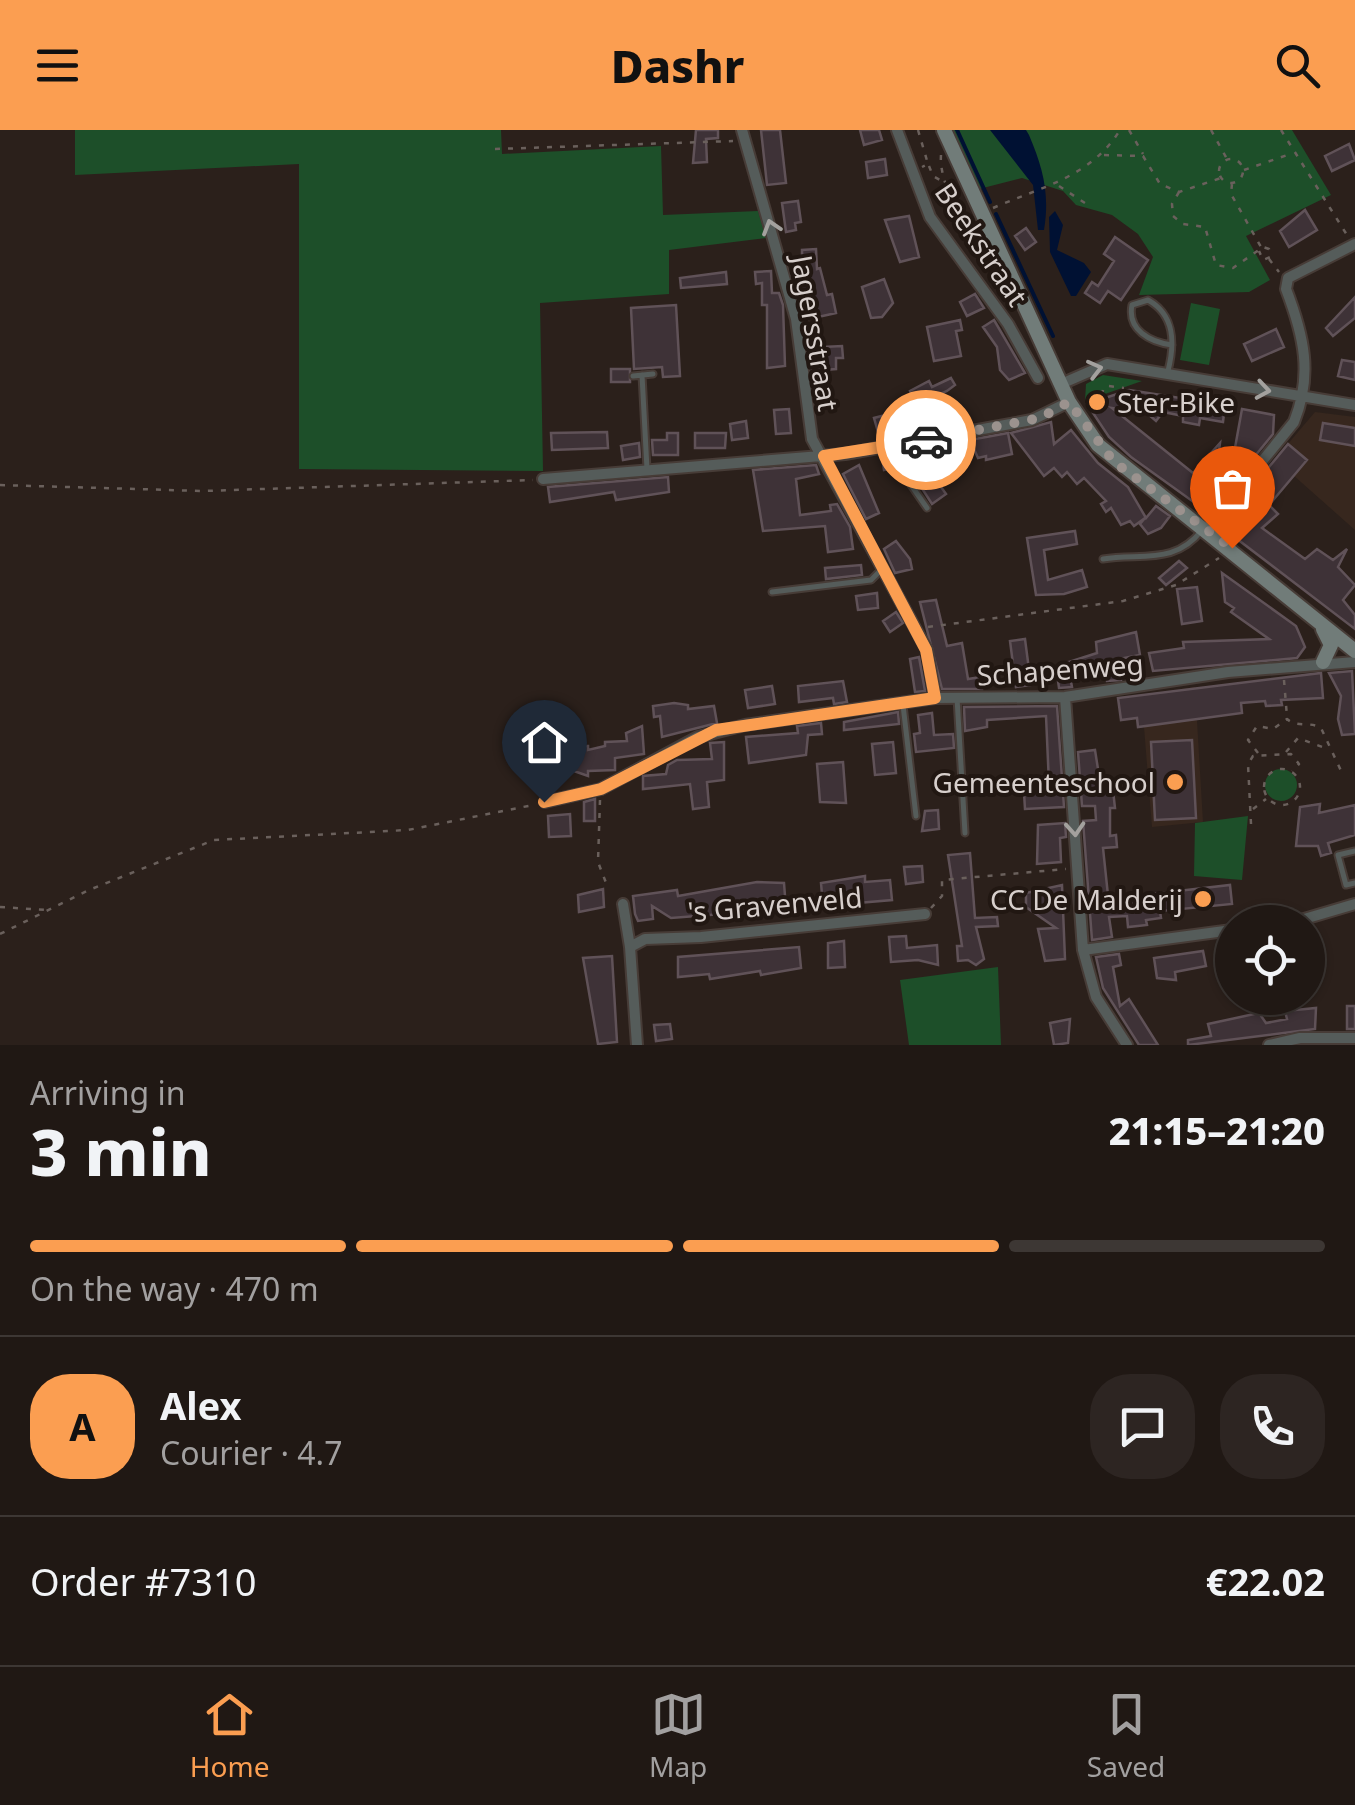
<!DOCTYPE html>
<meta charset="utf-8">
<style>
:root{--surface:#201814;--page:#2d2522;--text:#f1f3f6;--muted:#a2a0a0;--line:#3d3734;--accent:#fb9e51}
body{margin:0;font-family:"Noto Sans",sans-serif;background:var(--page);color:var(--text);height:100vh;display:flex;flex-direction:column;font-size:38px;white-space:nowrap}
*{box-sizing:border-box;margin:0}
p{font-size:32px;color:var(--muted)}
.icon{flex:none;width:55px;height:55px;fill:none;stroke:currentColor;stroke-width:2;stroke-linecap:round;stroke-linejoin:round}
.map{position:relative;height:915px;overflow:hidden}
.sheet{display:flex;flex-direction:column;background:var(--surface);flex:1}
.sheet>*{flex:none}
.tools{position:absolute;left:1215px;top:775px;display:grid;gap:20px}
.tools a{display:grid;place-items:center;width:110px;height:110px;border-radius:50%;background:var(--surface);box-shadow:0 2px 8px #0004,0 0 0 2px var(--line);font-size:50px}
.pin{position:absolute;display:grid;place-items:center;width:85px;height:85px;color:#fff;margin:-102px -42px;border-radius:50% 50% 50% 0;rotate:-45deg;box-shadow:0 0 10px #0007}
.pin .icon{rotate:45deg}
.courier{position:absolute;display:grid;place-items:center;width:100px;height:100px;margin:-50px;border:8px solid #fb9e51;border-radius:50%;background:#fff;color:#222;box-shadow:0 2px 12px #0007}
.overview em{font-style:normal;font-weight:800}
.overview div{display:flex;flex-direction:column-reverse}
.overview{display:flex;align-items:center;justify-content:space-between;height:170px;padding:0 30px}
h1{font-size:65px;font-weight:800;line-height:75px}
.bar{display:grid;grid-template-columns:repeat(4,1fr);gap:15px 10px;align-content:center;height:120px;padding:0 30px}
.bar i{height:12px;border-radius:8px;background:var(--line)}
.bar .on{background:var(--accent)}
.bar p{grid-column:span 4}
.line{display:flex;align-items:center;gap:25px;padding:0 30px;border-top:2px solid var(--line)}
.line div{flex:1}
.round{display:grid;place-items:center;flex:none;width:105px;height:105px;border-radius:40px;background:var(--page)}
header{display:flex;justify-content:space-between;align-items:center;height:130px;padding:0 30px;background:var(--accent);color:#111;font-size:45px;font-weight:800}
.tabs{display:flex;justify-content:space-around;align-items:center;height:140px;border-top:2px solid var(--line);background:var(--surface);font-size:28px;color:var(--muted)}
.tabs a{display:grid;justify-items:center;gap:5px}
.tabs .on{color:var(--accent)}
.map>svg:first-child{display:block}
.built{fill:#37271e}
.green{fill:#1d4f29}
.water{fill:#013}
.lines{fill:none;stroke-linecap:round;stroke-linejoin:round}
.stream{stroke:#013;stroke-width:4}
.building{fill:#3e3237;stroke:#605258;stroke-width:2.5}
.service-casing{stroke:#473c37;stroke-width:9}
.minor-casing{stroke:#473c37;stroke-width:14}
.secondary-casing{stroke:#473c37;stroke-width:18}
.path{stroke:#6a605c;stroke-width:2.5;stroke-dasharray:5 8;stroke-linecap:butt}
.service{stroke:#555c5a;stroke-width:5}
.minor{stroke:#555c5a;stroke-width:10}
.secondary{stroke:#717c79;stroke-width:14}
.oneway{stroke:#a3a19e}
.done{stroke:#9b928e;stroke-width:10;stroke-dasharray:0 18}
.route{stroke:#fb9e51;stroke-width:12}
.poi-dot{fill:#fb9e51;stroke:#211712;stroke-width:4}
.labels{text-anchor:middle;dominant-baseline:central;stroke-width:8;stroke-linejoin:round;paint-order:stroke}
.street-label{font-size:28px;fill:#d7cfcc;stroke:#211712}
.poi-label{font-size:28px;fill:#d7cfcc;stroke:#211712;text-anchor:end}
</style>
<header><svg class="icon" aria-label="menu" viewBox="0 0 24 24"><path d="M4 6h16M4 12h16M4 18h16"/></svg>Dashr<svg class="icon" aria-label="search" viewBox="0 0 24 24"><circle cx="10" cy="10" r="6"/><path d="M15 15l6 6"/></svg></header>
<div class="map">
<svg width="1355" height="915" viewBox="0 0 1355 915">
<rect width="100%" height="100%" fill="#2b201b"/>
<path class="built" d="M1315 282 1355 287V400L1275 329Z
M1195 557 1203 692 1152 697 1144 597H1139L1136 566Z"/>
<path class="green" d="M75 0H501L502 24 661 16 663 85 758 81 766 108 669 120V164L540 173 543 341 299 339V34L75 45Z
M948 0H1292L1331 65 1246 106 1270 150 1249 162 1139 165 1153 127 1138 104 1112 85 1076 75 1063 61 1022 48 979 59Z
M1191 173 1220 179 1209 235 1180 230Z
M1103 245 1142 251 1085 271 1086 254Z
M1265 655a16 16 0 1 1 32 0a16 16 0 1 1-32 0Z
M1248 686 1242 750 1194 746 1195 693Z
M998 837 1001 915H909L900 850Z"/>
<path class="water" d="M990 0H1026L1029 5C1043 38 1050 64 1044 100H1038L1033 55Z
M1055 81 1063 95 1057 120 1084 133 1091 142 1076 166H1071L1050 122 1049 87Z"/>
<g class="lines">
<path class="stream" d="M957 0 990 72
M996 84 1053 206"/>
</g>
<path class="building" d="M696 0H718V8L706 9 707 32 693 33Z
M761 0H780L786 53 767 55Z
M860 0H879L882 10 864 15Z
M1349 14 1355 30 1332 41 1325 26Z
M885 29 887 45 868 48 866 32Z
M798 71 801 92 795 93 796 100 786 102 782 73Z
M1305 80 1317 100 1289 117 1280 101Z
M909 86 919 127 900 132 885 90Z
M1026 98 1036 112 1025 120 1015 106Z
M1115 107 1148 130 1121 170 1108 161 1100 173 1085 163 1092 152 1098 156 1114 131 1104 124Z
M816 119 817 139 820 138 827 165 832 164 836 183 809 189 798 138 793 139 791 129 802 127V120Z
M771 141 772 163H779L783 175 785 236 767 238V175H762V153L756 154 755 142Z
M726 142 727 154 681 158 680 148Z
M884 149 893 173 882 187 871 188 862 157Z
M975 164 984 178 967 186 960 172Z
M1355 167V188L1333 206 1326 198Z
M676 175 680 246 663 247 662 237 634 239 631 178Z
M960 190 962 200 956 201 961 226 934 231 927 197Z
M994 190 1025 243 1009 250 1000 240 997 217 983 197Z
M1276 199 1284 217 1252 231 1244 214Z
M842 216 843 228H836V239L812 241 811 228 823 227V217Z
M1342 230 1355 232V250L1338 246Z
M611 239H630V252H611Z
M951 248 955 255 947 261 917 275 910 261 929 251 932 257Z
M1129 260 1225 275 1223 292 1200 288 1199 295 1183 292V286L1163 282 1156 291 1148 284 1112 278 1193 343 1220 313 1217 337 1231 340 1242 279 1274 285 1273 304 1214 376 1202 378 1131 327 1109 307 1087 274Z
M789 279 791 303 776 304 774 280Z
M893 283 899 305 880 309 874 288Z
M746 291 748 308 732 310 730 294Z
M1051 292 1054 314 1071 300 1098 333 1128 357 1146 388 1156 376 1170 386 1161 398 1148 404 1140 394 1145 388 1134 396 1130 391 1121 395 1111 378 1106 382 1101 374 1106 371 1084 348 1077 354 1067 342 1062 347 1054 338 1044 346 1011 303Z
M1323 293 1355 298V316L1320 310Z
M607 302 608 318 552 320 551 303Z
M667 303H678V325H653L652 310H667Z
M695 303H726L725 318H695Z
M1008 303 1012 324 986 330V326L978 328 974 319 958 336 953 331 931 337 926 318Z
M639 313 640 327 623 330 621 316Z
M1288 314 1307 330 1269 375 1278 384 1262 398 1305 429 1317 419 1333 430 1347 419 1338 437 1355 455 1343 470 1355 485V499L1220 396Z
M896 324 898 337 884 340 882 326Z
M816 335 819 344 796 349 800 385 831 381 830 375 837 374 850 397 853 419 828 422 825 396 763 401 753 340Z
M859 335 879 383 866 389 843 344Z
M929 340 946 364 932 374 916 349Z
M668 347 669 362 616 370 614 362 550 372 548 357Z
M1075 401 1077 414 1044 420 1048 450 1082 440 1087 457 1064 464 1036 465 1027 408Z
M896 411 910 429 912 439 895 443 884 419Z
M1179 431 1187 438 1166 455 1159 448Z
M861 435 862 445 826 449 825 438Z
M1222 443 1296 496 1305 517 1297 528 1153 541 1149 523 1184 518 1183 512 1269 509 1231 482 1234 478 1225 472Z
M1197 457 1202 491 1182 494 1177 459Z
M877 463 878 478 858 480 856 466Z
M936 470 947 516 962 513 968 549 981 547 982 559H942L920 472Z
M896 482 903 493 890 502 883 491Z
M1136 502 1140 525 1119 529 1121 550 1107 551 1106 542 1070 546 1072 557 1059 558 1056 536 1097 523 1096 512Z
M1025 509 1031 555 1016 557 1010 511Z
M919 527 925 561 915 562 910 529Z
M1352 541 1355 604 1342 605 1338 589 1341 566 1329 543Z
M1321 543 1323 568 1281 570 1282 575 1266 576 1265 571 1241 573 1242 583 1138 597 1137 588 1121 590 1118 568Z
M843 551 847 572 834 574 833 568 799 572 798 556Z
M772 556 775 574 748 578 745 560Z
M674 573 688 575V579L714 576 717 593 662 607 660 586 654 587 653 576Z
M1057 576 1064 677 1025 679 1024 663H1031V654H1049L1046 586 987 590V597L965 601 964 577Z
M898 582 899 594 844 600V592Z
M932 583 934 605 953 604 954 618 916 622 914 604 920 603 918 585Z
M821 593 822 604 808 605 806 625 749 633 746 607 798 603 797 596Z
M642 596 644 624 615 628V640L588 641V646L574 641V616H588V620L605 616V612L627 611 626 603Z
M1192 610 1196 688 1155 690 1151 612Z
M724 612V650L707 652 709 677 693 679 690 654 643 659V646L666 644 668 635 677 630 712 629 710 613Z
M893 612 896 643 875 645 872 614Z
M1095 620 1101 658 1113 660 1115 678H1110V706L1116 705 1117 717 1103 718 1109 775 1144 772 1143 765 1230 755 1232 774 1160 781 1161 788 1146 790 1147 795 1128 797 1127 786 1109 787 1112 807 1092 810 1083 691 1096 690 1095 676H1082L1078 622Z
M843 632 846 673 820 672 817 634Z
M595 669V691H584V672Z
M1320 674 1319 683 1355 675V705L1328 713 1331 723 1321 726 1318 716H1296L1300 677Z
M938 680 939 699 922 701 925 681Z
M570 684 571 706 549 707 548 686Z
M1065 693 1066 707 1060 708 1061 732 1037 734 1038 695Z
M970 723 975 788 997 787 998 796 976 797 984 829 976 835 968 830 958 831 957 816H962L948 725Z
M922 736 923 752 906 754 904 737Z
M865 746V752L890 750 892 770 823 776 821 753Z
M757 752 784 753 786 779 671 788 652 776 653 789 638 791 635 784 633 766 677 760 678 766Z
M1062 755 1065 829 1045 831 1038 799 1056 798 1026 777V763Z
M603 759 604 777 579 782 578 765Z
M906 806 907 818 937 815 938 835 918 830 891 832 889 807Z
M844 811 845 837 828 838V813Z
M799 817 801 838 761 845 760 841 710 849 709 844 678 847V827Z
M1203 821 1206 836 1175 842 1176 850 1157 848 1154 828Z
M1119 824 1121 835 1113 837 1120 876 1129 869 1158 915H1139L1103 858 1096 827Z
M612 826 617 912 598 914 583 828Z
M1347 876H1355V899H1347Z
M1316 878 1315 899 1188 915V910L1211 906 1208 894 1259 883 1266 893 1287 889 1285 881Z
M1070 889 1068 913 1054 915 1050 893Z
M670 894 672 909 656 911 654 895Z"/>
<g class="lines">
<defs>
<path id="service" d="M1168 241C1175 213 1175 185 1148 170L1132 175C1127 200 1150 212 1172 215
M642 245 647 339
M633 246 653 244
M923 277 918 291 927 306
M900 315 911 355 927 378
M1103 429C1142 423 1175 435 1202 400
M772 462 871 450 883 438
M957 568 965 703
M903 575 916 686
M1355 721 1338 725 1346 755 1355 753"/>
<path id="minor" d="M742 0 796 189 812 309 927 520 935 568
M897 0 930 87 1008 194 1038 248
M1061 254 1107 234 1355 275
M543 349 845 324 1032 290 1069 272
M1207 399 1294 292C1313 245 1304 206 1286 159L1288 148 1355 114
M1065 567 1083 820 1096 867 1127 915
M545 672 601 659 698 607 745 595 935 568 1065 567 1228 542 1355 532
M623 774 630 817
M1294 792 1355 774
M1083 820 1232 800
M637 915 630 817 645 809 701 807 925 784
M1269 915 1300 908H1355"/>
<path id="secondary" d="M944 0 1069 272 1098 315 1355 521
M1323 532 1331 515 1323 499"/>
</defs>
<use href="#service" class="service-casing"/>
<use href="#minor" class="minor-casing"/>
<use href="#secondary" class="secondary-casing"/>
<path class="path" d="M918 0 928 34 922 37
M1129 0 1143 24
M1211 0 1227 29
M1281 0 1347 105
M495 19 733 11
M941 25C938 59 978 121 997 148
M1104 25 1143 26 1160 54 1179 62 1221 48
M1219 41a12 12 0 1 1 24 0a12 12 0 1 1-24 0Z
M929 36 933 46 956 59
M1244 40 1293 23
M1232 54 1231 64 1261 117
M1059 56 1091 77
M1179 62 1172 74 1173 86 1183 94 1205 97 1216 135 1233 138 1263 117 1269 119 1270 127 1263 130 1259 121
M993 78C1041 57 1091 47 1120 0
M1269 129 1279 142
M1109 256 1124 258
M1102 265 1103 260
M0 355 203 361 533 350
M928 497 1123 471 1176 455 1219 428
M1284 550 1287 587
M1286 622 1298 608 1328 619
M1258 623 1248 610 1257 596 1273 599 1287 589C1297 598 1310 591 1321 598L1343 645
M1264 657a18 18 0 1 1 36 0a18 18 0 1 1-36 0Z
M600 670 598 732 608 758
M1253 679 1266 669
M1251 694 1248 634 1253 626 1291 624 1299 634 1292 641
M0 777 46 780
M931 778 942 766V750L1066 739
M0 804 89 760 214 710 408 700 533 675"/>
<use href="#service" class="service"/>
<use href="#minor" class="minor"/>
<use href="#secondary" class="secondary"/>
</g>
<defs><path id="oneway-chevron" d="M-2-3.5L2.5 0L-2 3.5" fill="none" stroke-width="1.6" stroke-linecap="round" stroke-linejoin="round" transform="scale(2.5)"/></defs>
<g class="oneway">
<use href="#oneway-chevron" transform="translate(771 97) rotate(-107)"/>
<use href="#oneway-chevron" transform="translate(1095 239) rotate(-14)"/>
<use href="#oneway-chevron" transform="translate(1263 260) rotate(9)"/>
<use href="#oneway-chevron" transform="translate(1075 699) rotate(86)"/>
</g>
<g class="lines">
<path class="done" d="M926 310 1040 288 1069 272 1114 332 1232 418"/>
<path class="route" d="M544 672 601 659 716 600 935 568 926 520 824 326 926 310"/>
</g>
<g class="poi-dot">
<circle cx="1097" cy="272" r="10"/>
<circle cx="1175" cy="652" r="10"/>
<circle cx="1203" cy="769" r="10"/>
</g>
<g class="labels">
<g class="street-label">
<text transform="translate(982 114) rotate(56)">Beekstraat</text>
<text transform="translate(816 203) rotate(80)">Jagersstraat</text>
<text transform="translate(1060 539) rotate(-4)">Schapenweg</text>
<text transform="translate(775 774) rotate(-5)">'s Gravenveld</text>
</g>
<g class="poi-label">
<text x="1117" y="272" text-anchor="start">Ster-Bike</text>
<text x="1155" y="652">Gemeenteschool</text>
<text x="1183" y="769">CC De Malderij</text>
</g>
</g>
</svg>
<div class="tools">
<a><svg class="icon" aria-label="locate" viewBox="0 0 24 24"><circle cx="12" cy="12" r="6"/><path d="M12 2v4M12 18v4M2 12h4M18 12h4"/></svg></a>
</div>
<div class="pin" style="left:1232px;top:418px;background:#ea580c"><svg class="icon" aria-label="bag" viewBox="0 0 24 24"><path d="M5 8h14l-1 12H6zM9 8a3 3 0 0 1 6 0"/></svg></div>
<div class="pin" style="left:544px;top:672px;background:#1f2937"><svg class="icon" aria-label="home" viewBox="0 0 24 24"><path d="M3 11l9-7 9 7M6 9v11h12V9"/></svg></div>
<div class="courier" style="left:926px;top:310px"><svg class="icon" aria-label="car" viewBox="0 0 24 24"><path d="M5 17H2v-5l4-1 3-4h7l3 4 3 1v5h-3M9 17h6M6 11h13"/><circle cx="7" cy="17" r="2"/><circle cx="17" cy="17" r="2"/></svg></div>
</div>
<section class="sheet">
<div class="overview"><div><h1>3 min</h1><p>Arriving in</p></div><em>21:15–21:20</em></div>
<div class="bar"><i class="on"></i><i class="on"></i><i class="on"></i><i></i><p>On the way · 470 m</p></div>
<div class="line" style="height:180px"><b class="round" style="background:var(--accent);color:#111">A</b><div><b>Alex</b><p>Courier · 4.7</p></div><a class="round"><svg class="icon" aria-label="chat" viewBox="0 0 24 24"><path d="M4 5h16v11H9l-5 4z"/></svg></a><a class="round"><svg class="icon" aria-label="phone" viewBox="0 0 24 24"><path d="M5 4h4l2 5-3 2q2 4 5 5l2-3 5 2v4C11 20 4 13 5 4z"/></svg></a></div>
<div class="line" style="height:130px"><div>Order #7310</div><b>€22.02</b></div>
</section>
<nav class="tabs">
<a class="on"><svg class="icon" aria-label="home" viewBox="0 0 24 24"><path d="M3 11l9-7 9 7M6 9v11h12V9"/></svg>Home</a>
<a><svg class="icon" aria-label="map" viewBox="0 0 24 24"><path d="M3 6l6-2 6 2 6-2v14l-6 2-6-2-6 2zM9 4v14M15 6v14"/></svg>Map</a>
<a><svg class="icon" aria-label="saved" viewBox="0 0 24 24"><path d="M7 4h10v16l-5-4-5 4z"/></svg>Saved</a>
</nav>
